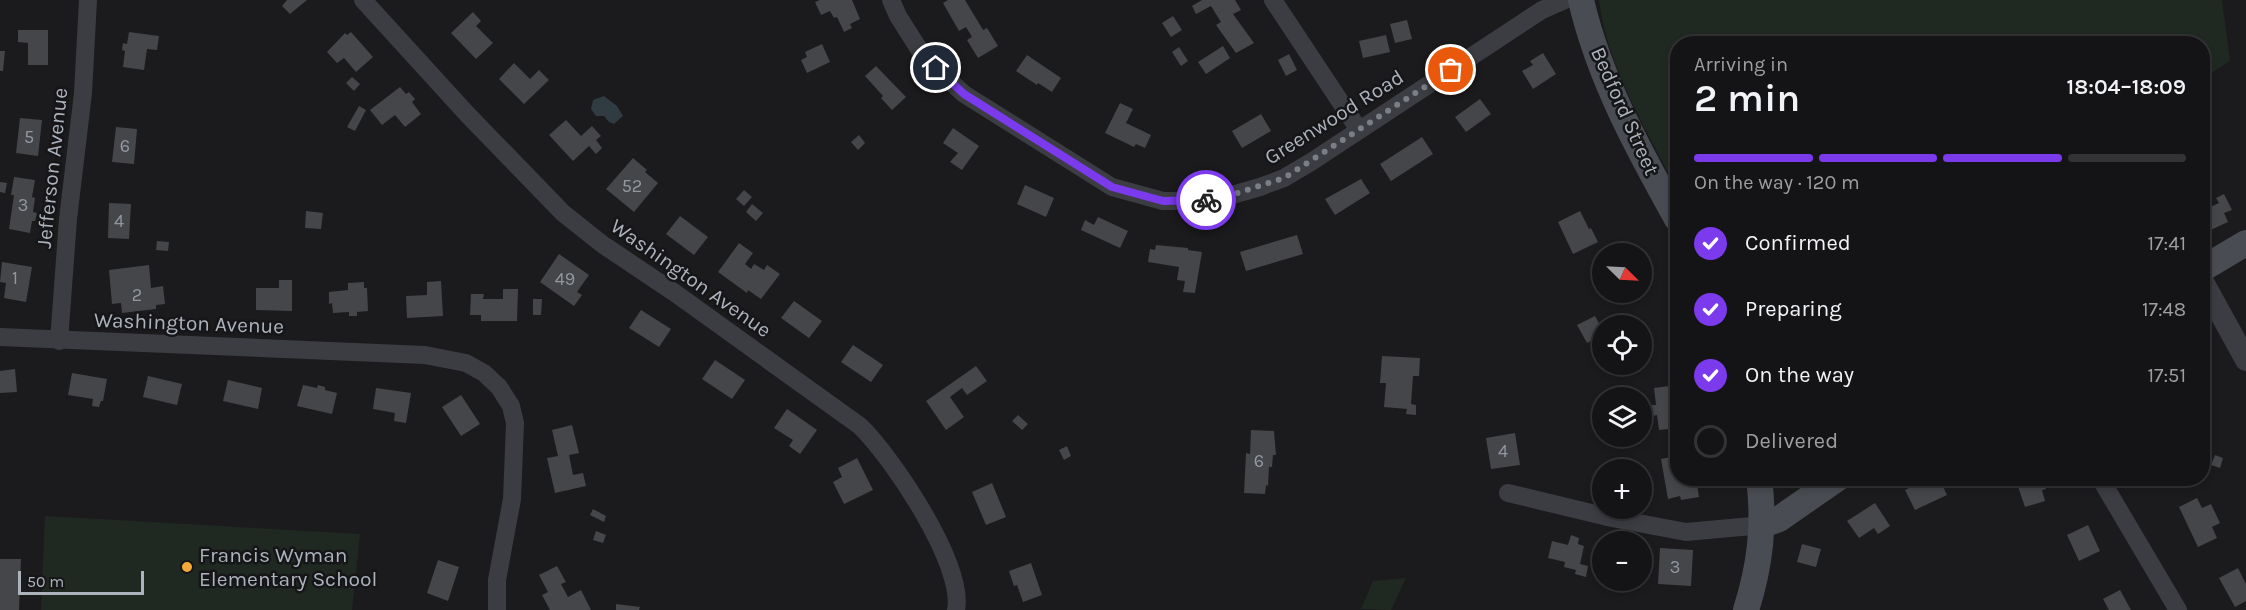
<!DOCTYPE html>
<meta charset="utf-8">
<style>
:root{--surface:#141416;--page:#212123;--text:#f1f3f6;--muted:#9d9ea1;--line:#333335;--accent:#7c3aed}
body{margin:0;font-family:Karla,sans-serif;background:var(--page);color:var(--text);height:100vh;display:flex;flex-direction:column;font-size:22px;white-space:nowrap}
*{box-sizing:border-box;margin:0}
p{font-size:20px;color:var(--muted)}
.icon{flex:none;width:33px;height:33px;fill:none;stroke:currentColor;stroke-width:2;stroke-linecap:round;stroke-linejoin:round}
.map{position:relative;flex:1;overflow:hidden}
.sheet{position:absolute;left:1670px;top:36px;width:540px;height:450px;display:flex;flex-direction:column;background:var(--surface);border-radius:24px;box-shadow:0 3px 9px #0003,0 0 0 2px var(--line)}
.sheet>*{flex:none}
.needle{width:39px;rotate:114deg}
.controls{position:absolute;left:1592px;top:243px;display:grid;gap:12px}
.controls a{display:grid;place-items:center;width:60px;height:60px;border-radius:50%;background:var(--surface);box-shadow:0 3px 9px #0003,0 0 0 2px var(--line);font-size:30px}
.scale{position:absolute;left:18px;bottom:15px;width:126px;box-sizing:border-box;padding-left:6px;border:3px solid #adb3bd;border-top:0;font-size:16px;line-height:21px;white-space:nowrap;color:#adb3bd;-webkit-text-stroke:4px #161618;paint-order:stroke}
.pin{position:absolute;display:grid;place-items:center;width:51px;height:51px;color:#fff;margin:-26px;border:3px solid #fff;border-radius:50%;box-shadow:0 2px 6px #0007}
.courier{position:absolute;display:grid;place-items:center;width:60px;height:60px;margin:-30px;border:4px solid #7c3aed;border-radius:50%;background:#fff;color:#222;box-shadow:0 2px 8px #0007}
.head em{font-style:normal;font-weight:600}
.head div{display:flex;flex-direction:column-reverse}
.head{display:flex;align-items:center;justify-content:space-between;height:102px;padding:0 24px}
h1{font-size:39px;font-weight:600;line-height:45px}
.bar{display:grid;grid-template-columns:repeat(4,1fr);gap:9px 6px;align-content:center;height:72px;padding:0 24px}
.bar i{height:8px;border-radius:4px;background:var(--line)}
.bar .selected{background:var(--accent)}
.bar p{grid-column:span 4}
ol{padding:0 24px;list-style:none}
li{display:flex;align-items:center;gap:18px;height:66px}
li p{margin-inline-start:auto}
li .icon{padding:6px;border-radius:50%;background:var(--accent);color:#fff;stroke-width:4}
li:last-child{color:var(--muted)}
li i{width:33px;height:33px;border:3px solid var(--line);border-radius:50%}
.map>svg:first-child{display:block}
.green{fill:#202921}
.water{fill:#303b42}
.building{fill:#45464a}
.lines{fill:none;stroke-linecap:round;stroke-linejoin:round}
.minor{stroke:#3c3d42;stroke-width:18}
.tertiary{stroke:#3c3d42;stroke-width:22}
.secondary{stroke:#494c52;stroke-width:26}
.done{stroke:#7a7e85;stroke-width:6;stroke-dasharray:0 10.8}
.route{stroke:#7c3aed;stroke-width:8}
.poi-dot{fill:#f6a939;stroke:#161618;stroke-width:2}
.labels{text-anchor:middle;dominant-baseline:central;stroke-width:5;stroke-linejoin:round;paint-order:stroke}
.number-label{font-size:18px;fill:#9398a0}
.street-label{font-size:21px;fill:#adb3bd;stroke:#161618}
.poi-label{font-size:21px;fill:#adb3bd;stroke:#161618;text-anchor:start}
</style>
<div class="map">
<svg width="2246" height="610" viewBox="0 0 2246 610">
<rect width="100%" height="100%" fill="#1b1b1d"/>
<path class="green" d="M1599 0H2222L2230 61 2202 79V44H1677V189C1647 131 1607 66 1599 0Z
M45 516 360 534 352 610H41Z
M1406 578 1391 610 1361 609 1373 581Z"/>
<path class="water" d="M604 96 617 106 623 116 614 124 609 122 604 116H596L591 109 593 100Z"/>
<path class="building" d="M287 0H307L290 14 282 6Z
M820 0H852L860 19 850 24 852 28 844 32 837 17 834 18 830 11 821 15 815 2Z
M948 0H965L983 30 987 28 998 46 978 58 967 40 972 37 966 27 959 31 943 3Z
M1202 0H1235L1241 10 1233 14 1254 43 1236 53 1216 25 1221 22 1211 6 1196 14 1192 6Z
M473 12 481 21 476 26 493 43 476 59 451 33Z
M1173 16 1182 30 1171 37 1162 23Z
M1407 20 1412 39 1395 43 1390 24Z
M18 30H48V65H28V43L18 42Z
M129 32 159 36 157 50 147 49 144 70 123 67 125 51 122 50 123 43 127 44Z
M351 32 373 57 356 72 344 58 337 63 327 52 345 33 347 35Z
M1386 35 1390 52 1363 58 1359 41Z
M822 44 830 62 807 73 801 60 807 57 805 52Z
M1223 46 1230 58 1206 74 1198 62Z
M1179 47 1188 61 1181 66 1172 52Z
M0 51H5L3 71H0Z
M1543 53 1556 74 1533 89 1522 71 1533 65 1530 61Z
M1289 54 1297 70 1286 76 1278 60Z
M1027 55 1061 78 1052 92 1038 83 1037 85 1016 71Z
M514 63 530 79 539 70 549 80 524 104 499 79Z
M876 66 906 97 892 110 881 98 883 96 865 76Z
M352 77 360 84 354 91 346 83Z
M400 87 406 94 409 92 415 99 412 102 421 114 405 127 395 115 382 125 370 110Z
M1480 99 1491 114 1466 132 1455 117Z
M1120 103 1133 109 1126 123 1151 135 1145 148 1136 144 1134 147 1105 133Z
M359 106 366 110 355 131 347 127Z
M1261 114 1271 131 1242 148 1232 131Z
M20 118 42 120 38 156 16 153Z
M566 120 581 136 592 126 601 136 596 140 602 148 596 154 589 146 573 161 549 135Z
M116 127 137 129 134 164 112 162Z
M953 128 979 146 962 170 950 162 958 153 943 143Z
M859 135 865 143 858 150 851 142Z
M1422 137 1433 154 1391 181 1380 164Z
M633 158 647 170 645 172 658 183 634 212 606 189Z
M14 177 35 180 32 197 35 198 33 212 37 213 35 221H32L30 233 9 229 14 195H11Z
M1361 179 1370 193 1335 215 1325 199Z
M0 182 7 183 5 193 0 192Z
M1025 185 1054 198 1046 217 1017 204Z
M744 190 752 197 744 206 736 199Z
M2224 194 2232 210 2224 213 2228 222 2202 234V211L2219 203 2216 198Z
M109 203 131 204 129 239 108 238Z
M752 204 763 213 756 221 746 212Z
M306 211 323 213 321 229 305 228Z
M1580 211 1589 229 1591 228 1598 242 1573 254 1558 222Z
M680 216 708 237 694 255 666 234Z
M1098 217 1128 231 1120 248 1081 230 1085 220 1094 225Z
M1297 235 1303 254 1246 271 1240 252Z
M157 241 169 242 168 251 156 250Z
M739 243 753 253 745 264 751 269 754 264 764 270 767 265 780 274 761 299 748 290 747 293 718 272Z
M1156 245 1188 248V250L1202 252 1195 293 1183 292 1185 281 1177 280 1179 267 1148 262 1150 249 1155 250Z
M559 254 589 275 577 292 582 295 574 306 540 282Z
M2 262 32 267 26 302 4 298 6 283 0 282Z
M149 265 151 288 163 286 165 304 156 305V309L122 313 121 303 112 304 109 270Z
M279 280H292V311L256 310V288H279Z
M441 281 443 316 407 318 406 296 427 295V282Z
M364 282V288H367L368 311 357 312V316H349V312L333 313 332 303 329 304V292L348 290V283Z
M503 289H518L517 321H481V315H470L471 294H484L483 299H503Z
M533 299H542L541 315H533Z
M794 301 822 321 809 338 781 318Z
M641 310 671 329 659 347 629 328Z
M1595 316 1602 329V349L1599 351 1593 340 1587 343 1577 325Z
M853 345 883 365 871 382 841 362Z
M1382 356 1420 358 1419 376H1413L1411 404 1416 405V415L1406 414 1407 409 1384 407 1386 383H1380Z
M715 360 745 380 732 399 702 379Z
M976 366 987 381 967 395 962 388 950 397 964 417 946 430 926 401Z
M15 369 17 392 0 393V371Z
M72 373 107 379 103 401H101L99 407 92 406 93 399 68 395Z
M148 376 182 384 177 405 143 397Z
M228 380 262 388 258 409 223 401Z
M303 385 317 388 318 385 325 387V390L337 393 332 414 297 406Z
M1677 385V428L1659 430 1657 415 1653 416 1652 405H1656L1654 388Z
M376 388 411 393 406 423 394 421 395 413 373 409Z
M461 395 480 424 461 436 442 407Z
M787 409 817 430 800 454 789 446 793 440 774 428Z
M1018 415 1028 424 1022 430 1012 421Z
M572 425 579 453 569 455 573 475 583 473 586 486 555 493 547 458 558 456 552 430Z
M1251 430 1274 431 1276 455H1273L1272 467H1269L1268 486 1266 485 1265 494 1244 493 1246 453 1250 454Z
M1515 433 1520 465 1491 469 1486 438Z
M1067 446 1071 456 1064 460 1059 450Z
M2215 455 2223 458 2220 468 2211 465Z
M1677 456V478H1696L1699 497 1681 500 1680 496 1668 499 1661 459Z
M857 458 873 490 844 504 833 482 842 477 838 468Z
M1929 478H1939L1947 495 1915 510 1905 490Z
M2015 478H2043L2046 489 2042 490 2045 501 2025 507Z
M992 483 1006 517 986 525 972 492Z
M2197 498 2202 508 2211 504 2220 523 2212 527 2217 538 2198 547 2179 507Z
M1875 503 1890 526 1878 534 1874 528 1859 538 1847 521Z
M593 509 606 516 604 522 590 515Z
M2088 525 2100 551 2079 561 2067 535Z
M596 531 606 535 603 543 593 540Z
M1571 535 1579 538 1578 544 1584 546 1580 564 1588 566 1586 577 1575 574 1576 570 1564 567 1565 562 1548 558 1552 541 1568 545Z
M1802 544 1821 549 1816 567 1797 562Z
M1660 548 1693 550 1691 586 1658 584Z
M0 559H21L19 610H0Z
M438 560 459 567 448 601 427 593Z
M1031 563 1042 595 1023 602 1017 585 1014 586 1009 571Z
M557 566 566 582 561 584 568 597 581 590 591 610H550L542 595 548 592 539 575Z
M2238 568 2246 584V601L2235 607 2219 578Z
M2120 590 2131 610H2109L2103 599Z
M616 604 640 607 639 610H616Z"/>
<g class="lines">
<path class="minor" d="M363 0 467 114 563 213 602 244 675 293 860 426C892 457 965 565 956 610
M891 0 898 16 924 57 964 94 1112 187 1163 201H1198L1225 197 1260 187 1284 178 1311 162 1542 10 1565 0
M1273 0 1359 130
M0 337 425 355 466 363 484 373 499 387 511 406 515 423 512 499 497 580V610
M59 341 68 219 83 93 88 0
M2100 478 2178 610
M1508 493 1612 518 1686 532 1763 525"/>
<path class="tertiary" d="M2202 280 2246 360"/>
<path class="secondary" d="M1581 0C1599 78 1638 149 1677 219
M2202 269 2246 243
M1763 525 1779 519 1838 478
M1746 610C1760 566 1765 525 1759 478"/>
</g>
<g class="lines">
<path class="done" d="M1206 200 1225 197 1284 178 1451 70"/>
<path class="route" d="M936 68 964 94 1112 187 1163 201 1206 200"/>
</g>
<circle class="poi-dot" cx="187" cy="567" r="6"/>
<g class="labels">
<g class="number-label">
<text x="29" y="137">5</text>
<text x="125" y="146">6</text>
<text x="632" y="186">52</text>
<text x="23" y="205">3</text>
<text x="119" y="221">4</text>
<text x="15" y="278">1</text>
<text x="565" y="279">49</text>
<text x="137" y="295">2</text>
<text x="1503" y="451">4</text>
<text x="1259" y="461">6</text>
<text x="1675" y="567">3</text>
</g>
<g class="street-label">
<text transform="translate(1625 111) rotate(66)">Bedford Street</text>
<text transform="translate(1334 117) rotate(-32)">Greenwood Road</text>
<text transform="translate(52 168) rotate(-84)">Jefferson Avenue</text>
<text transform="translate(691 278) rotate(35)">Washington Avenue</text>
<text transform="translate(189 323) rotate(2)">Washington Avenue</text>
</g>
<g class="poi-label">
<text x="199" y="555">Francis Wyman<tspan x="199" dy="24">Elementary School</tspan></text>
</g>
</g>
</svg>
<div class="controls">
<a><svg class="needle" viewBox="-14 -14 28 28"><path d="M0-13l5 13h-10z" fill="#e53935"/><path d="M0 13l5-13h-10z" fill="#9d9ea1"/></svg></a>
<a><svg class="icon" aria-label="locate" viewBox="0 0 24 24"><circle cx="12" cy="12" r="6"/><path d="M12 2v4M12 18v4M2 12h4M18 12h4"/></svg></a>
<a><svg class="icon" aria-label="layers" viewBox="0 0 24 24"><path d="M12 4l9 5-9 5-9-5zM3 14l9 5 9-5"/></svg></a>
<a>+</a>
<a>−</a>
</div>
<div class="scale">50 m</div>
<div class="pin" style="left:1451px;top:70px;background:#ea580c"><svg class="icon" aria-label="bag" viewBox="0 0 24 24"><path d="M5 8h14l-1 12H6zM9 8a3 3 0 0 1 6 0"/></svg></div>
<div class="pin" style="left:936px;top:68px;background:#1f2937"><svg class="icon" aria-label="home" viewBox="0 0 24 24"><path d="M3 11l9-7 9 7M6 9v11h12V9"/></svg></div>
<div class="courier" style="left:1206px;top:200px"><svg class="icon" aria-label="bike" viewBox="0 0 24 24"><circle cx="6" cy="16" r="4"/><circle cx="18" cy="16" r="4"/><path d="M6 16l4-8h5l3 8M10 8l3 8H6M13 5h3"/></svg></div>
<section class="sheet">
<div class="head"><div><h1>2 min</h1><p>Arriving in</p></div><em>18:04–18:09</em></div>
<div class="bar"><i class="selected"></i><i class="selected"></i><i class="selected"></i><i></i><p>On the way · 120 m</p></div>
<ol>
<li><svg class="icon" aria-label="check" viewBox="0 0 24 24"><path d="M5 12l5 5 9-10"/></svg>Confirmed<p>17:41</p></li>
<li><svg class="icon" aria-label="check" viewBox="0 0 24 24"><path d="M5 12l5 5 9-10"/></svg>Preparing<p>17:48</p></li>
<li><svg class="icon" aria-label="check" viewBox="0 0 24 24"><path d="M5 12l5 5 9-10"/></svg>On the way<p>17:51</p></li>
<li><i></i>Delivered</li>
</ol>
</section>
</div>
